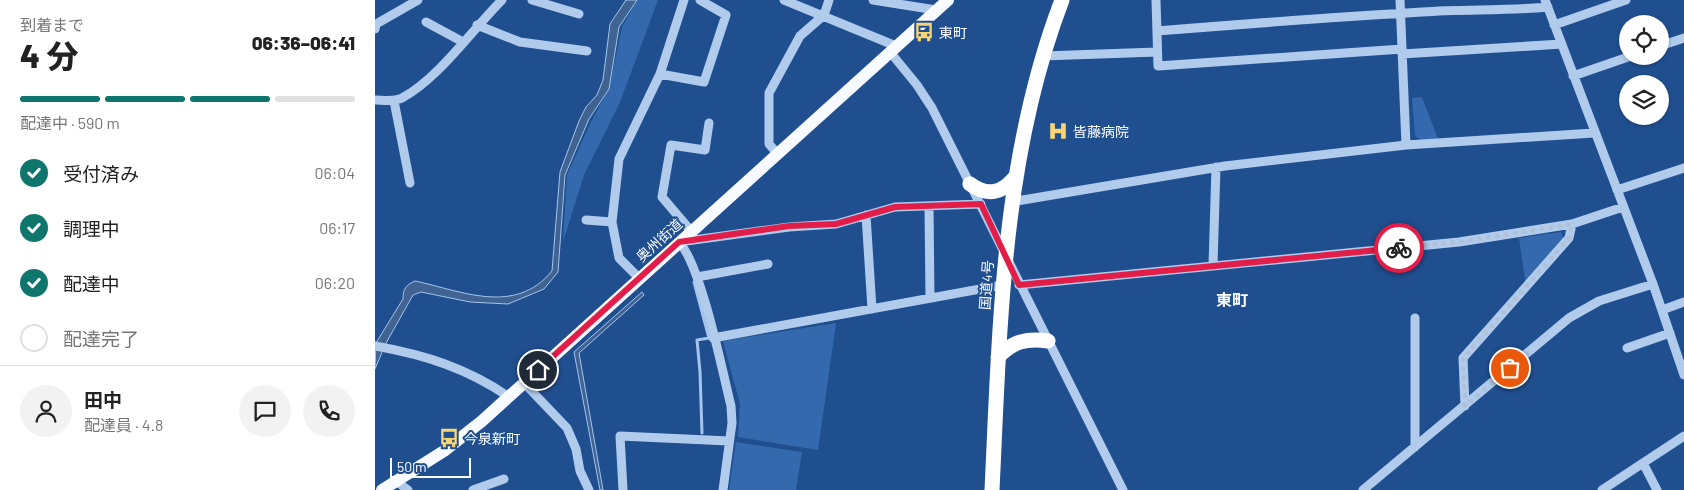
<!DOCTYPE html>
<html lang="ja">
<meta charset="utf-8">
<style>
:root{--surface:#fff;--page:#f2f2f2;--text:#222;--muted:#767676;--line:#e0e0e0;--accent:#0f766e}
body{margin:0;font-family:Barlow,"Noto Sans JP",sans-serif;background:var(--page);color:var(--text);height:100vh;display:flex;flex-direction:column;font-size:19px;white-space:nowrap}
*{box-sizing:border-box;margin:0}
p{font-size:16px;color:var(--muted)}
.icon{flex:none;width:28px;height:28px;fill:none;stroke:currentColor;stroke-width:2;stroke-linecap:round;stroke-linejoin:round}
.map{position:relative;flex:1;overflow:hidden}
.side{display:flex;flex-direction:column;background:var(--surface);width:375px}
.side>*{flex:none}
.buttons{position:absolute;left:1244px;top:15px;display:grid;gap:10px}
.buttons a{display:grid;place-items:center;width:50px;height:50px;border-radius:50%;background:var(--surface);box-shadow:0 1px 4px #0004;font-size:25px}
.scale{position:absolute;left:15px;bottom:12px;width:81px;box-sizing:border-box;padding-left:5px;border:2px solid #fff;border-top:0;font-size:14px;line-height:18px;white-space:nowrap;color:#fff;-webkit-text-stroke:4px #204f90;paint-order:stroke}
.pin{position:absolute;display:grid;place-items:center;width:42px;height:42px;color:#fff;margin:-21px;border:2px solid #fff;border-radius:50%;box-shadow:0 1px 5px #0007}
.courier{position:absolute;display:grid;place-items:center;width:50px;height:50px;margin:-25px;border:4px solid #e11d48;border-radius:50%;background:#fff;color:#222;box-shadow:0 1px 6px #0007}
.overview em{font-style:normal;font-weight:800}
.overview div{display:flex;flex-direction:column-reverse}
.overview{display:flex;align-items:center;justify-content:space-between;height:85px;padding:0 20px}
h1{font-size:32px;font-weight:800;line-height:38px}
.bar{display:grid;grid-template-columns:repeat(4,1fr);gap:8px 5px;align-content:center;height:60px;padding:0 20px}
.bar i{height:6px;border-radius:4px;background:var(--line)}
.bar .current{background:var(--accent)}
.bar p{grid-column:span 4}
.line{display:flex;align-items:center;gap:12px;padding:0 20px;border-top:1px solid var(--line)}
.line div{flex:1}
.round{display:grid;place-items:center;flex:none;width:52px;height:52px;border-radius:26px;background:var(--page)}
ol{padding:0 20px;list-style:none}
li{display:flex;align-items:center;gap:15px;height:55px}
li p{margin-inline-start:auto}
li .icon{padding:5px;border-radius:50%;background:var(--accent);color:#fff;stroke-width:4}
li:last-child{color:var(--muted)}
li i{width:28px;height:28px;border:2px solid var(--line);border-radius:50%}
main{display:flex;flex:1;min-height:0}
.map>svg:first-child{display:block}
.green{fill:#3469ad}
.water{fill:#416392;stroke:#a4c5ee}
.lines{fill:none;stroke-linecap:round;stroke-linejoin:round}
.stream{stroke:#a4c5ee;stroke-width:3}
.minor{stroke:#b1cbed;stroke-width:9}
.major{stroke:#f7faff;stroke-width:12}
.highway{stroke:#fff;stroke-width:15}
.done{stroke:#b1c1d8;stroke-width:5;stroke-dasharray:0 9}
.route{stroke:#e11d48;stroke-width:6}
.labels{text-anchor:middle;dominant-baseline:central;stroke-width:4;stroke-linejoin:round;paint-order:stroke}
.poi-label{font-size:14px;fill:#fff;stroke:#204f90;text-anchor:start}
.street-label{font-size:14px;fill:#fff;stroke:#204f90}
.quarter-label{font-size:16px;font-weight:bold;fill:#fff;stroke:#204f90}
</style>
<main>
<section class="side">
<div class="overview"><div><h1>4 分</h1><p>到着まで</p></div><em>06:36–06:41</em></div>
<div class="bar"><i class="current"></i><i class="current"></i><i class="current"></i><i></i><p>配達中 · 590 m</p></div>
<ol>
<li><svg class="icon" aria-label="check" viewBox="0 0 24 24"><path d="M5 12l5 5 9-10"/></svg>受付済み<p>06:04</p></li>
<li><svg class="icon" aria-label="check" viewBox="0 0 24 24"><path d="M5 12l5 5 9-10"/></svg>調理中<p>06:17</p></li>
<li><svg class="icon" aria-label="check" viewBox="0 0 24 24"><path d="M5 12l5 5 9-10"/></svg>配達中<p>06:20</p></li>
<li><i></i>配達完了</li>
</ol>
<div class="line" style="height:90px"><a class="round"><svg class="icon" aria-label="person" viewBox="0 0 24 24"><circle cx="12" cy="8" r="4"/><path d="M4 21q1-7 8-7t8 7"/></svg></a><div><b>田中</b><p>配達員 · 4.8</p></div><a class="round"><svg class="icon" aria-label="chat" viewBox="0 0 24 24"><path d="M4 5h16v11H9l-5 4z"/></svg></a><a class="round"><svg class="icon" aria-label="phone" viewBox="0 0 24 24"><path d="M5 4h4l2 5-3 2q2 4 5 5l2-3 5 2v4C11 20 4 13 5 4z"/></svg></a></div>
</section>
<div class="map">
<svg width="1309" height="490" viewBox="0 0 1309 490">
<rect width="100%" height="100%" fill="#204f90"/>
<path class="green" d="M262 0H283L245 102 209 175 188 242 192 175 216 122 234 89 247 27Z
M1047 97 1063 139 1046 140 1040 136 1037 98Z
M1186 232 1190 242 1151 286 1144 238Z
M461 323 443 450 363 437 365 404 348 341Z
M361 442 427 452 421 490H354Z"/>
<path class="water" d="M251 0H262L244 27 234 89 214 119 190 175 183 272 169 289 133 304 95 302 46 292 38 295 10 345 0 369 1 343 28 299C28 289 31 285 40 281 87 291 140 316 177 271L185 172 204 121 211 107 222 95 228 80 235 24Z
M267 292 269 295 204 353 228 490H225L199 352Z"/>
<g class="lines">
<path class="stream" d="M319 282 334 338 322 340 325 372 327 433"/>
<path class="minor" d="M157 0 204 14
M409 0 521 46
M498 0 561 10
M781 0 783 66 1027 49
M1025 0 1031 145
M1170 0 1278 284 1309 375
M51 22 88 42
M102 25 145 42 212 51
M1179 25 1251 0
M0 29 1 24 43 0
M782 31C870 24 959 17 1047 12 1089 9 1131 11 1173 7
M1285 46 1309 38
M515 52 542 85 557 108 748 490
M1027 54 1187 44
M668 56 782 52
M285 74 329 82 351 15 325 0
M1198 76 1256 56
M0 100C8 100 19 102 27 98 64 78 97 30 127 0
M19 101 35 183
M402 153 394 144V93L425 36 449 15 454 0
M1242 190 1309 168
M636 202 850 166 1031 145 1219 133
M554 206 555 298
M491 215 497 309
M211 220 237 222
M316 231 287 197 296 145 330 150 334 123
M304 242 414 227 461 224 520 207 606 204
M304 242C326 265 347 370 356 406L357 423 348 490
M838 265 841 167
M322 277 393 264
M264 278 244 258 237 222 244 159 285 74 309 0
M644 285 1084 242 1197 224 1248 207
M1287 310 1309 302
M1040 318V447
M338 338 627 285
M0 346C50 355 92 368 134 397
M1252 348 1295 333
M149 383 192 428 201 449 205 471 214 490
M1090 406 1088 358 1194 238 1197 224
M1268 463 1282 490
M21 481 33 490
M98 490 129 479
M248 490 245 436 354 441
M988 490 1194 318 1224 301 1278 284
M1227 490 1309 436"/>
<path class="major" d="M7 490 69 451 107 421 573 0"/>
<path class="highway" d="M595 184C613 197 628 193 641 176
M623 357C638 341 652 338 673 341
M617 490C625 324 627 157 687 0"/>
</g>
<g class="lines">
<path class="done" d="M1024 248 1084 242 1197 224 1194 238 1088 358 1090 406 1135 368"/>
<path class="route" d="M163 370 304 242 414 226 461 224 520 207 606 204 644 285 1024 248"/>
</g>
<defs>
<symbol id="bus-bare" viewBox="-9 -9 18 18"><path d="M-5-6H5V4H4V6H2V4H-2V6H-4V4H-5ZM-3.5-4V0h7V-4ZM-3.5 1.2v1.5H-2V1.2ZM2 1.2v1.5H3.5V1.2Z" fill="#fad572" stroke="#204f90" stroke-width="2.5" paint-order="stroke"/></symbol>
<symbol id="hospital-bare" viewBox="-9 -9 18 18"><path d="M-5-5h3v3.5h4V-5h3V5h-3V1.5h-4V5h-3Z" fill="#fad572" stroke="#204f90" stroke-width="2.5" paint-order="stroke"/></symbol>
</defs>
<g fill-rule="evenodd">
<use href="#bus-bare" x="535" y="18" width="28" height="28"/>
<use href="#hospital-bare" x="669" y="117" width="28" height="28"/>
<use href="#bus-bare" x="60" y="424" width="28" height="28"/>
</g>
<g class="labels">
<g class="poi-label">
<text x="564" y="32">東町</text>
<text x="698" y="131">皆藤病院</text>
<text x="89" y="438">今泉新町</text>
</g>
<g class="street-label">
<text transform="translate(284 240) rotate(-42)">奥州街道</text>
<text transform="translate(611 285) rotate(-86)">国道4号</text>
</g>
<g class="quarter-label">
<text x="857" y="299">東町</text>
</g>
</g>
</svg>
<div class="buttons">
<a><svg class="icon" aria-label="locate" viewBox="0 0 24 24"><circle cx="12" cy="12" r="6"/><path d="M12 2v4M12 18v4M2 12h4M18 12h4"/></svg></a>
<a><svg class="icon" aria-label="layers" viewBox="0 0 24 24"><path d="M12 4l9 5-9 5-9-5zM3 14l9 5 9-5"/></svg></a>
</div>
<div class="scale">50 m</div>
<div class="pin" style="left:1135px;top:368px;background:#ea580c"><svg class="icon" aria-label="bag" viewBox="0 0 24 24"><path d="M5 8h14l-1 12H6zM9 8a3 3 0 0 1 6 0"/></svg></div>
<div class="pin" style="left:163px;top:370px;background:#1f2937"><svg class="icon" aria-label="home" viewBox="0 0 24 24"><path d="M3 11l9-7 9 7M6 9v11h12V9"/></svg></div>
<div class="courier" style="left:1024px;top:248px"><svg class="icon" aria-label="bike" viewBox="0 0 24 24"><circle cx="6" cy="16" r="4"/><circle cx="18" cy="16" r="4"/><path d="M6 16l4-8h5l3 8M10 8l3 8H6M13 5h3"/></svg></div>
</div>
</main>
